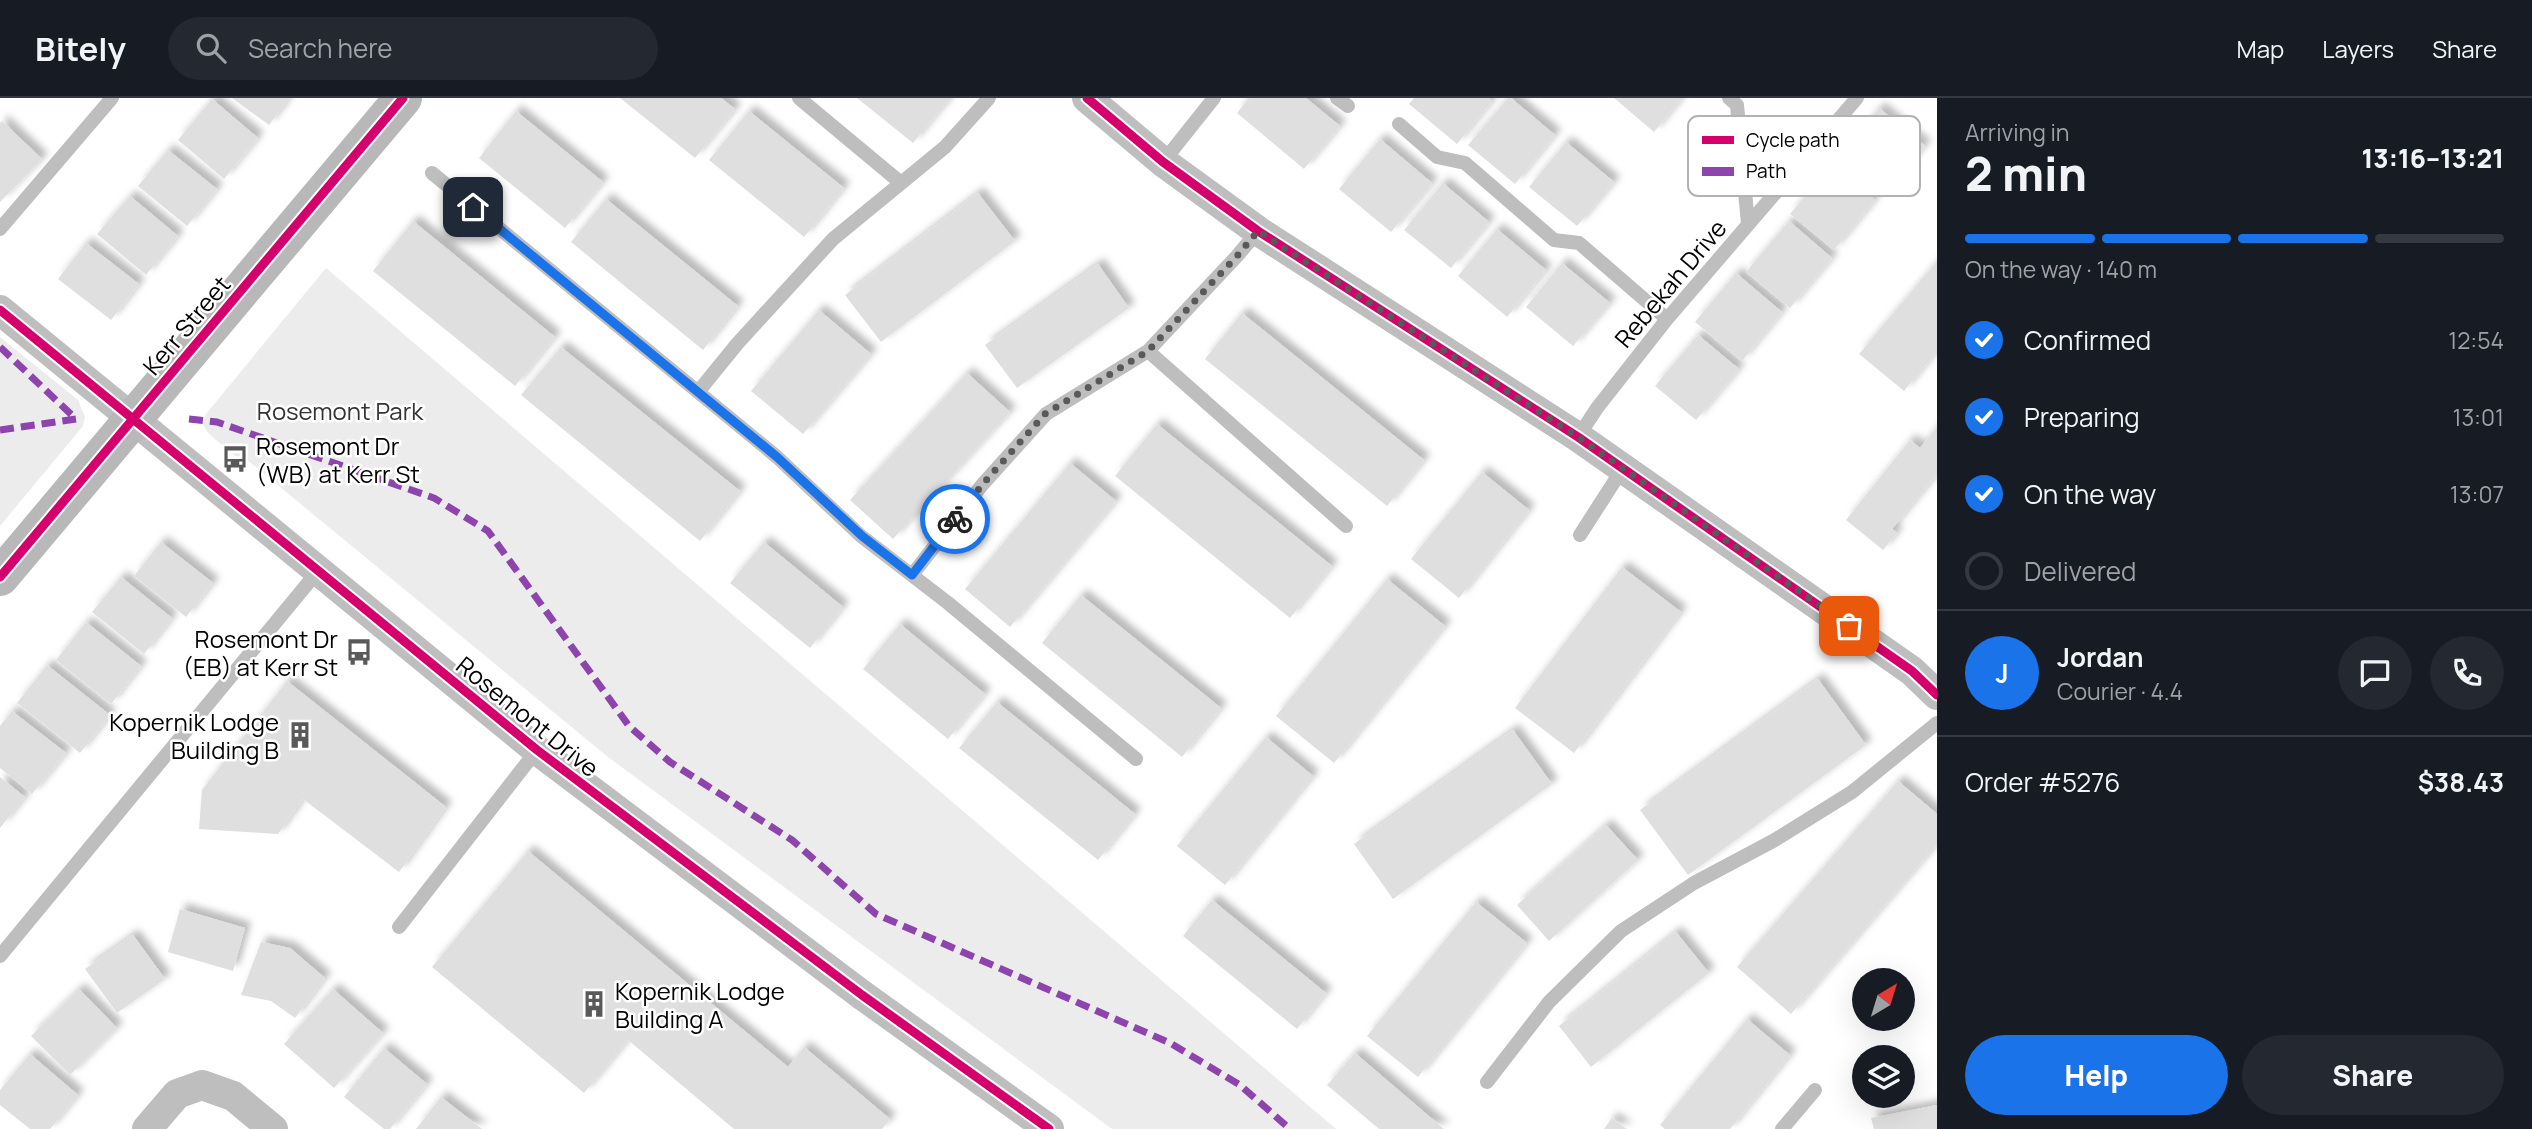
<!DOCTYPE html>
<meta charset="utf-8">
<style>
:root{--surface:#171b24;--page:#242831;--text:#f1f3f6;--muted:#9ea1a6;--line:#363941;--accent:#1a73e8}
body{margin:0;font-family:Manrope,sans-serif;background:var(--page);color:var(--text);height:100vh;display:flex;flex-direction:column;font-size:26px;white-space:nowrap}
*{box-sizing:border-box;margin:0}
p{font-size:23px;color:var(--muted)}
.icon{flex:none;width:38px;height:38px;fill:none;stroke:currentColor;stroke-width:2;stroke-linecap:round;stroke-linejoin:round}
.map{position:relative;flex:1;overflow:hidden}
.sheet{display:flex;flex-direction:column;background:var(--surface);width:595px}
.sheet>*{flex:none}
.needle{width:46px;rotate:38deg}
.tools{position:absolute;left:1852px;top:870px;display:grid;gap:14px}
.tools a{display:grid;place-items:center;width:63px;height:63px;border-radius:50%;background:var(--surface);box-shadow:0 7px 28px #0002;font-size:35px}
.pin{position:absolute;display:grid;place-items:center;width:60px;height:60px;color:#fff;margin:-30px;border-radius:14px;box-shadow:0 4px 10px #0006}
.courier{position:absolute;display:grid;place-items:center;width:70px;height:70px;margin:-35px;border:5px solid #1a73e8;border-radius:50%;background:#fff;color:#222;box-shadow:0 2px 9px #0007}
.headline em{font-style:normal;font-weight:800}
.headline div{display:flex;flex-direction:column-reverse}
.headline{display:flex;align-items:center;justify-content:space-between;height:119px;padding:0 28px}
h1{font-size:46px;font-weight:800;line-height:52px}
.bar{display:grid;grid-template-columns:repeat(4,1fr);gap:10px 7px;align-content:center;height:84px;padding:0 28px}
.bar i{height:9px;border-radius:5px;background:var(--line)}
.bar .current{background:var(--accent)}
.bar p{grid-column:span 4}
.line{display:flex;align-items:center;gap:18px;padding:0 28px;border-top:2px solid var(--line)}
.line div{flex:1}
.round{display:grid;place-items:center;flex:none;width:74px;height:74px;border-radius:37px;background:var(--page)}
ol{padding:0 28px;list-style:none}
li{display:flex;align-items:center;gap:21px;height:77px}
li p{margin-inline-start:auto}
li .icon{padding:7px;border-radius:50%;background:var(--accent);color:#fff;stroke-width:4}
li:last-child{color:var(--muted)}
li i{width:38px;height:38px;border:4px solid var(--line);border-radius:50%}
.cta{display:flex;gap:14px;margin-top:auto;padding:14px 28px}
.cta a{flex:1;height:80px;border-radius:42px;background:var(--accent);color:#fff;font-size:28px;font-weight:800;line-height:80px;text-align:center}
.cta a+a{background:var(--page);color:var(--text)}
header{display:flex;align-items:center;gap:42px;box-sizing:border-box;height:98px;padding:0 35px;background:var(--surface);border-bottom:2px solid var(--line)}
header strong{font-size:33px}
nav{display:flex;gap:38px;margin-inline-start:auto;font-size:24px}
.search{width:490px;height:63px;background:var(--page);display:flex;align-items:center;gap:18px;box-sizing:border-box;padding:0 24px;border-radius:38px;color:var(--muted);font-size:26px}
main{display:flex;flex:1;min-height:0}
.map>svg:first-child{display:block}
.green{fill:#ececec}
.building{fill:#dfdfdf;filter:url(#shadow)}
.lines{fill:none;stroke-linecap:round;stroke-linejoin:round}
.lane{stroke:#bebebe;stroke-width:14}
.street{stroke:#bebebe;stroke-width:30}
.secondary{stroke:#b8b8b8;stroke-width:38}
.quiet{stroke:#8e44ad;stroke-width:7;stroke-dasharray:14 7;stroke-linecap:butt}
.cycleway-casing{stroke:#fff;stroke-width:13}
.cycleway{stroke:#d6006c;stroke-width:9}
.done{stroke:#595959;stroke-width:7;stroke-dasharray:0 12.6}
.route{stroke:#1a73e8;stroke-width:9}
.labels{text-anchor:middle;dominant-baseline:central;stroke-width:5;stroke-linejoin:round;paint-order:stroke}
.street-label{font-size:24px;fill:#000;stroke:#fff}
.park-label{font-size:24px;fill:#333;stroke:#fff}
.poi-label{font-size:24px;fill:#000;stroke:#fff;text-anchor:start}
.key{fill:#fff;stroke:#b2b2b2;stroke-width:2}
.key-label{font-size:19px;fill:#000}
</style>
<header>
<strong>Bitely</strong>
<div class="search"><svg class="icon" aria-label="search" viewBox="0 0 24 24"><circle cx="10" cy="10" r="6"/><path d="M15 15l6 6"/></svg>Search here</div>
<nav><a>Map</a><a>Layers</a><a>Share</a></nav>
</header>
<main>
<div class="map">
<svg width="1937" height="1031" viewBox="0 0 1937 1031">
<defs>
<filter id="shadow"><feDropShadow dx="6" dy="-6" stdDeviation="3.5" flood-color="#0004"/></filter>
</defs>
<rect width="100%" height="100%" fill="#fff"/>
<path class="green" d="M326 170 1336 1031H1112L608 659 246 361 242 364 208 335 202 325 206 316Z
M0 239 78 302 85 319 83 328 0 428Z"/>
<path class="building" d="M232 0H289L269 27Z
M620 0H721L735 11 695 60Z
M857 0H950L913 45Z
M1249 0H1306L1340 28 1304 71 1237 15Z
M1414 0H1489L1492 3 1457 46 1409 6Z
M1508 0H1511L1555 37 1515 86 1468 47Z
M1614 0H1682L1654 34Z
M212 1 258 40 224 81 178 42Z
M1879 10 1925 48 1883 98 1837 61Z
M516 13 603 84 565 130 479 60Z
M749 13 844 90 804 139 709 62Z
M2 23 42 61 0 104V25Z
M1380 41 1432 85 1391 134 1339 91Z
M1566 44 1614 84 1577 128 1529 89Z
M168 52 217 91 187 128 138 88Z
M1832 66 1875 102 1834 152 1790 116Z
M1443 85 1489 124 1451 170 1404 132Z
M978 95 1015 143 881 244 845 197Z
M130 98 178 138 146 177 97 136Z
M606 101 738 208 703 252 571 144Z
M413 123 555 239 515 288 373 173Z
M1789 123 1832 160 1790 210 1746 174Z
M1497 131 1546 172 1507 219 1458 178Z
M86 145 139 186 111 222 58 181Z
M1937 163V253L1904 293 1859 256Z
M1562 165 1610 205 1573 248 1526 209Z
M1098 166 1129 210 1017 290 985 247Z
M1736 175 1782 214 1742 263 1695 224Z
M819 212 871 256 803 336 751 293Z
M1242 215 1424 362 1387 408 1205 261Z
M1698 237 1739 271 1696 322 1655 288Z
M561 249 740 393 700 443 521 297Z
M967 275 1010 314 893 441 850 402Z
M1157 326 1332 468 1290 520 1115 378Z
M1937 329V376L1892 431 1897 435 1883 452 1846 422 1910 342 1920 350Z
M1070 365 1116 403 1010 529 965 491Z
M1482 374 1529 412 1459 500 1411 461Z
M161 444 213 485 186 519 134 478Z
M764 444 843 509 810 550 730 485Z
M1622 469 1681 514 1574 655 1515 610Z
M121 479 172 520 144 556 92 514Z
M1387 481 1445 528 1334 665 1276 618Z
M1081 497 1221 610 1182 659 1042 545Z
M86 524 141 568 111 606 56 562Z
M900 526 985 596 948 641 863 571Z
M47 567 110 617 80 655 17 605Z
M1818 581 1866 647 1688 777 1640 712Z
M287 583 446 709 399 774 303 701 278 736 199 731 202 692Z
M997 604 1135 716 1098 762 959 650Z
M12 613 66 655 32 696 0 670V628Z
M1513 632 1552 686 1393 801 1354 746Z
M1266 639 1313 678 1225 787 1177 748Z
M0 679 25 699 0 730Z
M1898 683 1937 716V746L1791 916 1737 869Z
M1606 727 1638 762 1549 843 1517 807Z
M528 753 788 969 804 949 890 1021 882 1031H734L628 942 584 995 432 869Z
M1212 802 1326 895 1297 931 1183 838Z
M1476 804 1527 845 1418 979 1367 938Z
M180 811 245 830 233 873 168 854Z
M1676 834 1709 875 1591 969 1559 928Z
M133 837 165 881 117 915 85 871Z
M261 844 290 850 325 880 295 920 271 903 241 897Z
M79 891 117 930 70 977 31 938Z
M333 891 383 935 334 990 284 946Z
M1747 921 1790 957 1730 1031H1665L1660 1027Z
M384 950 427 986 390 1031H384L344 999Z
M1355 955 1444 1031H1379L1327 987Z
M30 956 78 997 50 1031H30L0 1007V992Z
M441 999 482 1031H416Z
M1937 1007V1031H1874L1871 1020Z
M1612 1020 1627 1031H1604Z"/>
<g class="lines">
<path class="lane" d="M799 0 901 85
M1337 0 1348 8
M1729 0 1737 7 1748 126
M1399 26 1437 59 1465 65 1554 142 1579 145 1667 221
M1163 64 1214 0
M432 75 777 359 861 438 948 505 1136 661
M0 131 112 0
M1148 253 1346 428
M698 294 737 246 833 141 945 49 989 0
M1578 339 1597 310 1667 221 1857 0
M1580 437 1623 370
M912 477 982 387 1046 316 1148 253 1237 158 1258 133
M399 829 537 652
M0 858 318 473
M1487 984 1549 904 1621 833 1694 785 1773 743 1852 694 1937 625
M1782 1031 1815 992"/>
<path class="street" d="M1087 0 1163 64 1258 133 1578 339 1912 573 1937 597
M0 212 537 652 862 897 1049 1031
M147 1031 177 996 202 987 233 998 273 1031"/>
<path class="secondary" d="M0 479 403 0"/>
<path class="quiet" d="M0 249 76 321
M189 321 217 324 434 400 488 433 629 628 670 664 792 742 876 816 1170 945 1240 987 1290 1031
M0 332 76 321"/>
<defs>
<path id="cycleway" d="M1087 0 1163 64 1258 133 1578 339 1912 573 1937 597
M0 212 537 652 862 897 1049 1031
M0 479 403 0"/>
</defs>
<use href="#cycleway" class="cycleway-casing"/>
<use href="#cycleway" class="cycleway"/>
</g>
<g class="lines">
<path class="done" d="M955 421 982 387 1045 316 1148 253 1237 158 1258 133 1578 339 1849 528"/>
<path class="route" d="M473 109 777 359 862 438 912 477 955 421"/>
</g>
<defs>
<symbol id="bus-bare" viewBox="-9 -9 18 18"><path d="M-5-6H5V4H4V6H2V4H-2V6H-4V4H-5ZM-3.5-4V0h7V-4ZM-3.5 1.2v1.5H-2V1.2ZM2 1.2v1.5H3.5V1.2Z" fill="#595959" stroke="#fff" stroke-width="2.5" paint-order="stroke"/></symbol>
<symbol id="building-bare" viewBox="-9 -9 18 18"><path d="M-4-6H4V6H1V3H-1V6H-4ZM-2.5-4.3h1.7v1.8h-1.7ZM.8-4.3h1.7v1.8H.8ZM-2.5-1h1.7V.8h-1.7ZM.8-1h1.7V.8H.8Z" fill="#595959" stroke="#fff" stroke-width="2.5" paint-order="stroke"/></symbol>
</defs>
<g fill-rule="evenodd">
<use href="#bus-bare" x="216" y="342" width="38" height="38"/>
<use href="#bus-bare" x="340" y="535" width="38" height="38"/>
<use href="#building-bare" x="281" y="618" width="38" height="38"/>
<use href="#building-bare" x="575" y="887" width="38" height="38"/>
</g>
<g class="labels">
<g class="street-label">
<text transform="translate(1670 185) rotate(-50)">Rebekah Drive</text>
<text transform="translate(186 227) rotate(-50)">Kerr Street</text>
<text transform="translate(528 618) rotate(39)">Rosemont Drive</text>
</g>
<g class="park-label">
<text x="340" y="312">Rosemont Park</text>
</g>
<g class="poi-label">
<text x="256" y="347">Rosemont Dr<tspan x="256" dy="28">(WB) at Kerr St</tspan></text>
<text x="338" y="540" text-anchor="end">Rosemont Dr<tspan x="338" dy="28">(EB) at Kerr St</tspan></text>
<text x="279" y="623" text-anchor="end">Kopernik Lodge<tspan x="279" dy="28">Building B</tspan></text>
<text x="615" y="892">Kopernik Lodge<tspan x="615" dy="28">Building A</tspan></text>
</g>
</g>
<rect x="1688" y="18" width="232" height="80" rx="10" class="key"/>
<rect x="1702" y="38" width="32" height="8" fill="#d6006c"/>
<rect x="1702" y="69" width="32" height="9" fill="#8e44ad"/>
<g class="key-label">
<text x="1746" y="49">Cycle path</text>
<text x="1746" y="80">Path</text>
</g>
</svg>
<div class="tools">
<a><svg class="needle" viewBox="-14 -14 28 28"><path d="M0-13l5 13h-10z" fill="#e53935"/><path d="M0 13l5-13h-10z" fill="#9ea1a6"/></svg></a>
<a><svg class="icon" aria-label="layers" viewBox="0 0 24 24"><path d="M12 4l9 5-9 5-9-5zM3 14l9 5 9-5"/></svg></a>
</div>
<div class="pin" style="left:1849px;top:528px;background:#ea580c"><svg class="icon" aria-label="bag" viewBox="0 0 24 24"><path d="M5 8h14l-1 12H6zM9 8a3 3 0 0 1 6 0"/></svg></div>
<div class="pin" style="left:473px;top:109px;background:#1f2937"><svg class="icon" aria-label="home" viewBox="0 0 24 24"><path d="M3 11l9-7 9 7M6 9v11h12V9"/></svg></div>
<div class="courier" style="left:955px;top:421px"><svg class="icon" aria-label="bike" viewBox="0 0 24 24"><circle cx="6" cy="16" r="4"/><circle cx="18" cy="16" r="4"/><path d="M6 16l4-8h5l3 8M10 8l3 8H6M13 5h3"/></svg></div>
</div>
<section class="sheet">
<div class="headline"><div><h1>2 min</h1><p>Arriving in</p></div><em>13:16–13:21</em></div>
<div class="bar"><i class="current"></i><i class="current"></i><i class="current"></i><i></i><p>On the way · 140 m</p></div>
<ol>
<li><svg class="icon" aria-label="check" viewBox="0 0 24 24"><path d="M5 12l5 5 9-10"/></svg>Confirmed<p>12:54</p></li>
<li><svg class="icon" aria-label="check" viewBox="0 0 24 24"><path d="M5 12l5 5 9-10"/></svg>Preparing<p>13:01</p></li>
<li><svg class="icon" aria-label="check" viewBox="0 0 24 24"><path d="M5 12l5 5 9-10"/></svg>On the way<p>13:07</p></li>
<li><i></i>Delivered</li>
</ol>
<div class="line" style="height:126px"><b class="round" style="background:var(--accent);color:#fff">J</b><div><b>Jordan</b><p>Courier · 4.4</p></div><a class="round"><svg class="icon" aria-label="chat" viewBox="0 0 24 24"><path d="M4 5h16v11H9l-5 4z"/></svg></a><a class="round"><svg class="icon" aria-label="phone" viewBox="0 0 24 24"><path d="M5 4h4l2 5-3 2q2 4 5 5l2-3 5 2v4C11 20 4 13 5 4z"/></svg></a></div>
<div class="line" style="height:91px"><div>Order #5276</div><b>$38.43</b></div>
<div class="cta"><a>Help</a><a>Share</a></div>
</section>
</main>
